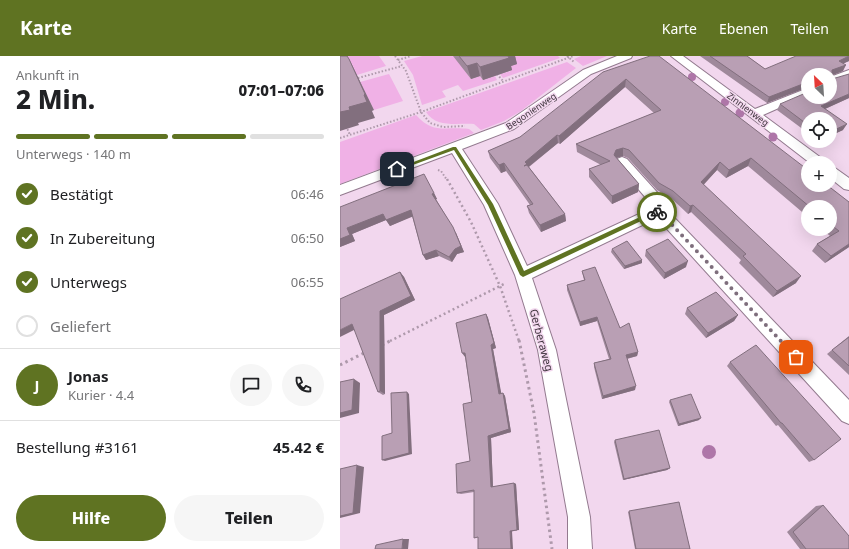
<!DOCTYPE html>
<html lang="de">
<meta charset="utf-8">
<style>
:root{--surface:#fff;--page:#f6f6f6;--text:#202124;--muted:#757577;--line:#e0e0e0;--accent:#5f7322}
body{margin:0;font-family:"Noto Sans",sans-serif;background:var(--page);color:var(--text);height:100vh;display:flex;flex-direction:column;font-size:15px;white-space:nowrap}
*{box-sizing:border-box;margin:0}
p{font-size:13px;color:var(--muted)}
.icon{flex:none;width:22px;height:22px;fill:none;stroke:currentColor;stroke-width:2;stroke-linecap:round;stroke-linejoin:round}
.map{position:relative;flex:1;overflow:hidden}
.drawer{display:flex;flex-direction:column;background:var(--surface);width:340px}
.drawer>*{flex:none}
.needle{width:26px;rotate:335deg}
.fabs{position:absolute;left:461px;top:12px;display:grid;gap:8px}
.fabs a{display:grid;place-items:center;width:36px;height:36px;border-radius:50%;background:var(--surface);box-shadow:0 4px 16px #0002;font-size:20px}
.pin{position:absolute;display:grid;place-items:center;width:34px;height:34px;color:#fff;margin:-17px;border-radius:8px;box-shadow:0 2px 6px #0006}
.courier{position:absolute;display:grid;place-items:center;width:40px;height:40px;margin:-20px;border:3px solid #5f7322;border-radius:50%;background:#fff;color:#222;box-shadow:0 1px 5px #0007}
.overview em{font-style:normal;font-weight:800}
.overview div{display:flex;flex-direction:column-reverse}
.overview{display:flex;align-items:center;justify-content:space-between;height:68px;padding:0 16px}
h1{font-size:26px;font-weight:800;line-height:30px}
.bar{display:grid;grid-template-columns:repeat(4,1fr);gap:6px 4px;align-content:center;height:48px;padding:0 16px}
.bar i{height:5px;border-radius:3px;background:var(--line)}
.bar .current{background:var(--accent)}
.bar p{grid-column:span 4}
.line{display:flex;align-items:center;gap:10px;padding:0 16px;border-top:1px solid var(--line)}
.line div{flex:1}
.round{display:grid;place-items:center;flex:none;width:42px;height:42px;border-radius:21px;background:var(--page)}
ol{padding:0 16px;list-style:none}
li{display:flex;align-items:center;gap:12px;height:44px}
li p{margin-inline-start:auto}
li .icon{padding:4px;border-radius:50%;background:var(--accent);color:#fff;stroke-width:4}
li:last-child{color:var(--muted)}
li i{width:22px;height:22px;border:2px solid var(--line);border-radius:50%}
.button{display:flex;gap:8px;margin-top:auto;padding:8px 16px}
.button a{flex:1;height:46px;border-radius:24px;background:var(--accent);color:#fff;font-size:16px;font-weight:800;line-height:46px;text-align:center}
.button a+a{background:var(--page);color:var(--text)}
header{display:flex;align-items:center;gap:24px;box-sizing:border-box;height:56px;padding:0 20px;background:var(--accent);color:#fff}
header strong{font-size:19px}
nav{display:flex;gap:22px;margin-inline-start:auto;font-size:14px}
main{display:flex;flex:1;min-height:0}
.map>svg:first-child{display:block}
.green{fill:#f0b1e6}
.lines{fill:none;stroke-linecap:round;stroke-linejoin:round}
.street-casing{stroke:#937a8f;stroke-width:2}
.path-far2{stroke:#ae99ab;stroke-width:2;stroke-dasharray:1.5 2;stroke-linecap:butt}
.path-far1{stroke:#ae99ab;stroke-width:2.5;stroke-dasharray:2 3;stroke-linecap:butt}
.path{stroke:#ae99ab;stroke-width:3;stroke-dasharray:2.5 3.5;stroke-linecap:butt}
.street{fill:#fff;fill-rule:evenodd}
.tree{fill:#ae76a8}
.wall{fill:#9f899b}
.shaded-wall{fill:#826f7e}
.building{fill:#b99fb4;stroke:#826f7e}
.route{fill:#5f7322}
.done{stroke:#7e6e7c;stroke-width:4;stroke-dasharray:0 7.2}
.labels{text-anchor:middle;dominant-baseline:central;stroke-width:3;stroke-linejoin:round;paint-order:stroke}
.far-street-label{font-size:9px;fill:#40363f;stroke:#f2d7ee}
.street-label{font-size:11px;fill:#40363f;stroke:#f2d7ee}
</style>
<header>
<strong>Karte</strong>
<nav><a>Karte</a><a>Ebenen</a><a>Teilen</a></nav>
</header>
<main>
<section class="drawer">
<div class="overview"><div><h1>2 Min.</h1><p>Ankunft in</p></div><em>07:01–07:06</em></div>
<div class="bar"><i class="current"></i><i class="current"></i><i class="current"></i><i></i><p>Unterwegs · 140 m</p></div>
<ol>
<li><svg class="icon" aria-label="check" viewBox="0 0 24 24"><path d="M5 12l5 5 9-10"/></svg>Bestätigt<p>06:46</p></li>
<li><svg class="icon" aria-label="check" viewBox="0 0 24 24"><path d="M5 12l5 5 9-10"/></svg>In Zubereitung<p>06:50</p></li>
<li><svg class="icon" aria-label="check" viewBox="0 0 24 24"><path d="M5 12l5 5 9-10"/></svg>Unterwegs<p>06:55</p></li>
<li><i></i>Geliefert</li>
</ol>
<div class="line" style="height:72px"><b class="round" style="background:var(--accent);color:#fff">J</b><div><b>Jonas</b><p>Kurier · 4.4</p></div><a class="round"><svg class="icon" aria-label="chat" viewBox="0 0 24 24"><path d="M4 5h16v11H9l-5 4z"/></svg></a><a class="round"><svg class="icon" aria-label="phone" viewBox="0 0 24 24"><path d="M5 4h4l2 5-3 2q2 4 5 5l2-3 5 2v4C11 20 4 13 5 4z"/></svg></a></div>
<div class="line" style="height:52px"><div>Bestellung #3161</div><b>45.42 €</b></div>
<div class="button"><a>Hilfe</a><a>Teilen</a></div>
</section>
<div class="map">
<svg width="509" height="493" viewBox="0 0 509 493">
<rect width="100%" height="100%" fill="#f2d7ee"/>
<path class="green" d="M5 0H39L46 10 17 19Z
M82 0H115L131 23 140 20 143 24 155 20 157 24 123 35 118 29 102 35 106 41 82 49 73 19 64 5Z
M167 0H218L220 2 163 22 160 18 171 15Z
M241 0H267L243 10 234 3Z
M227 6 236 12 181 55 164 65 141 74 134 68C116 67 96 72 86 56Z
M49 18 63 45 34 54 20 26Z
M76 59C94 79 105 70 129 73L134 77 0 128V86Z"/>
<g class="lines">
<defs>
<path id="street" d="M277 0H292L291 2 251 18 174 73 122 93 158 148 187 210 312 152V149L275 106 277 103 282 101 287 103 324 144 326 153 509 344V368L502 365 317 162 192 222 216 294 250 461 252 493H228V461L198 294 175 219 144 149 112 97 0 139V129L166 67 243 14Z
M331 0H343L415 53 468 32V39L423 59 484 104 486 107H470Z
M509 14V21L490 28V21Z
M490 110 495 112 509 122V134L504 133 490 122Z"/>
</defs>
<use href="#street" class="street-casing"/>
<path class="path-far2" d="M55 0 66 15 81 56 90 67 103 71 125 70
M227 0 234 6
M58 4 71 0
M157 18 163 25
M18 22 62 10
M6 70 10 79
M0 82 81 56 233 0
M98 114 101 115 107 124"/>
<path class="path-far1" d="M107 123 131 166 160 230 179 285
M50 285 166 227"/>
<path class="path" d="M179 284 194 357 212 493
M42 289 52 284
M0 309 26 296"/>
<use href="#street" class="street"/>
</g>
<g class="tree">
<circle cx="352" cy="21" r="4"/>
<circle cx="385" cy="46" r="4"/>
<circle cx="400" cy="57" r="4.5"/>
<circle cx="433" cy="81" r="4.5"/>
<circle cx="369" cy="396" r="7"/>
</g>
<path class="wall" d="M113 0H175L177 8 171 10 172 14 143 24 140 20 131 23Z
M310 0 509 146V191L485 207 472 195 477 188 490 180 482 173H490V151H468V161L408 110 386 122 377 114 363 128 456 227 433 241 399 207 401 204 351 156 348 158 331 142 317 134 288 102 283 100 277 102 299 128 298 136 272 148 249 121V113L261 109 237 96 236 88 314 57 285 31 220 88 218 87 189 111 225 158 226 165 201 176 189 157 187 150 190 149 166 115 161 117 150 102 148 95 180 81Z
M360 0H407L425 13 509 0V5L504 7 503 15 492 19V23L509 42 485 53 503 74 490 80V63H468V77L437 54 440 48 490 41 468 19V31L427 47Z
M94 137 97 143H96L116 177 124 196 117 198 112 206 99 200 86 204 83 199 72 160 50 170 46 164 12 178 15 185 0 191V151Z
M272 193 302 204V207L284 213 271 196Z
M306 194 346 211 324 223 305 200Z
M242 215 280 272 298 296 297 300 287 303 295 334 262 343 254 311V307L269 303 257 265 240 270 227 234V229L244 224 243 220Z
M60 216 64 221 75 244 44 259 45 338 43 339 38 336 15 274Z
M347 252 398 259 394 265 366 282 345 258Z
M146 258 148 262 156 292 153 293 161 338 163 337 165 340 171 376 151 382 153 431 174 427 176 428 179 474 138 482 134 436 121 438 117 437 130 405 132 346 125 301Z
M509 280V319L487 298Z
M390 306 474 404 469 406 438 369 436 370 387 310Z
M330 344 359 364 338 370 329 346Z
M275 384 330 412 327 414 283 424 274 386Z
M339 446 350 493H295L288 456Z
M483 449 509 493H460L447 476 476 450Z"/>
<path class="shaded-wall" d="M166 0H175L177 8 171 10 172 14 143 24 140 11Z
M509 0V5L496 11 499 5Z
M9 3 17 19 34 54 32 55 35 62 18 67 19 69 0 75V56Z
M137 7 140 20 131 23 127 10Z
M506 9 503 15 490 20 492 14Z
M286 23 285 31 220 88 219 80Z
M468 26V31L427 47 429 41Z
M509 38V42L478 56 481 50Z
M507 68 503 74 490 80V76Z
M217 79 218 87 187 112 188 116 185 106Z
M283 92V100L276 102 274 99 276 94Z
M411 102 408 110 386 122 389 114Z
M380 106 377 114 359 134 361 126Z
M164 107 166 115 161 117 159 109Z
M299 128 298 136 272 148V140Z
M94 137 97 143 95 144 92 138Z
M353 149 351 156 348 158 350 150Z
M71 154 74 160 50 170 46 164 12 178 15 185 0 191V183L7 172 43 158Z
M225 158 226 165 201 176 200 169Z
M116 177 124 196 117 198 112 206 109 201Z
M509 188V191L485 207 491 200Z
M96 194 99 200 86 204 83 199Z
M302 204V207L284 213 285 210Z
M348 205 346 211 324 223 325 217Z
M60 216 64 221 75 244 44 259 45 338 40 335V255Z
M461 220 456 227 433 241 437 235Z
M146 258 148 262 156 292 153 293 162 341 159 338Z
M398 259 394 265 366 282 368 277Z
M257 261V265L240 270V266Z
M12 268 18 272 0 281V274Z
M298 296 297 300 285 303 286 299Z
M122 297H125L128 300 125 301Z
M14 323 20 327 19 357 0 362V357Z
M296 330 295 334 262 343 263 340Z
M67 336 69 338 72 398 45 405 42 404Z
M163 337 165 340 171 376 151 382 153 432 151 431 148 380Z
M361 362 359 364 338 370 339 368Z
M17 409 24 411 20 457 0 462V460Z
M330 412 327 414 283 424 284 423Z
M174 427 176 428 179 474H177Z
M170 475H172L173 493H171Z
M63 483H69L68 493H62Z"/>
<path class="building" d="M0 0H7L9 3 25 38 24 39 27 46 9 51 10 54 0 56Z
M119 0H168L169 2 140 11 137 7 127 10Z
M310 0H319L468 114V129H487L509 146V188L491 200 477 188 499 175 490 168V151H470L411 102 389 114 380 106 361 126 461 220 437 235 403 200 406 198 353 149 350 150 333 135 319 127 289 94 283 92 276 94 274 99 299 128 272 140 249 113 270 105 236 88 321 54 286 23 219 80 217 79 185 106 187 108 184 110 187 109 225 158 200 169 187 150 193 148 164 107 159 109 148 95 180 81 263 16Z
M370 0H407L425 13 456 0H509L499 5 506 9 492 14V23L509 18V38L481 50 507 68 490 76V63H468V69L440 48 468 36V41H490V19H468V26L429 41Z
M84 118 94 137 92 138 113 171 121 190 115 193 109 201 96 194 83 199 71 154 46 164 43 158 7 172 10 179 0 183V151Z
M328 183 348 205 325 217 306 194Z
M287 185 302 204 285 210 272 193Z
M255 211 280 272 289 267 298 296 286 299 296 330 263 340 254 307 271 303 257 261 240 266 227 229 245 224 242 215Z
M60 216 71 240 40 255V335L38 336 12 268 0 274V243Z
M376 236 398 259 368 277 347 252Z
M146 258 154 287 151 289 159 338 163 337 169 373 148 380 151 431 174 427 177 474 170 475 171 493H138V481L134 482V434L117 437 116 408 130 405 123 348 132 346 125 297H122L116 267Z
M509 281V310L492 294Z
M416 289 501 383 474 404 442 367H441L390 306Z
M14 323 12 354 0 357V326Z
M67 336 69 397 42 404V380L52 377 51 337Z
M351 338 361 362 339 368 330 344Z
M319 374 330 412 284 423 275 384Z
M17 409 13 457 0 460V413Z
M339 446 350 493H296L289 455Z
M483 449 509 480V493H466L453 476Z
M63 483 62 493H35L36 489Z"/>
<path class="route" d="M113 91H116L153 148 184 215 315 154 320 156 183 221 180 219 148 149 114 94 59 114 55 113Z"/>
<g class="lines">
<path class="done" d="M317 156 319 155 456 301"/>
</g>
<g class="labels">
<g class="far-street-label">
<text transform="translate(408 53) rotate(37)">Zinnienweg</text>
<text transform="translate(191 55) rotate(-34)">Begonienweg</text>
</g>
<g class="street-label">
<text transform="translate(202 284) rotate(75)">Gerberaweg</text>
</g>
</g>
</svg>
<div class="fabs">
<a><svg class="needle" viewBox="-14 -14 28 28"><path d="M0-13l5 13h-10z" fill="#e53935"/><path d="M0 13l5-13h-10z" fill="#757577"/></svg></a>
<a><svg class="icon" aria-label="locate" viewBox="0 0 24 24"><circle cx="12" cy="12" r="6"/><path d="M12 2v4M12 18v4M2 12h4M18 12h4"/></svg></a>
<a>+</a>
<a>−</a>
</div>
<div class="pin" style="left:456px;top:301px;background:#ea580c"><svg class="icon" aria-label="bag" viewBox="0 0 24 24"><path d="M5 8h14l-1 12H6zM9 8a3 3 0 0 1 6 0"/></svg></div>
<div class="pin" style="left:57px;top:113px;background:#1f2937"><svg class="icon" aria-label="home" viewBox="0 0 24 24"><path d="M3 11l9-7 9 7M6 9v11h12V9"/></svg></div>
<div class="courier" style="left:317px;top:156px"><svg class="icon" aria-label="bike" viewBox="0 0 24 24"><circle cx="6" cy="16" r="4"/><circle cx="18" cy="16" r="4"/><path d="M6 16l4-8h5l3 8M10 8l3 8H6M13 5h3"/></svg></div>
</div>
</main>
